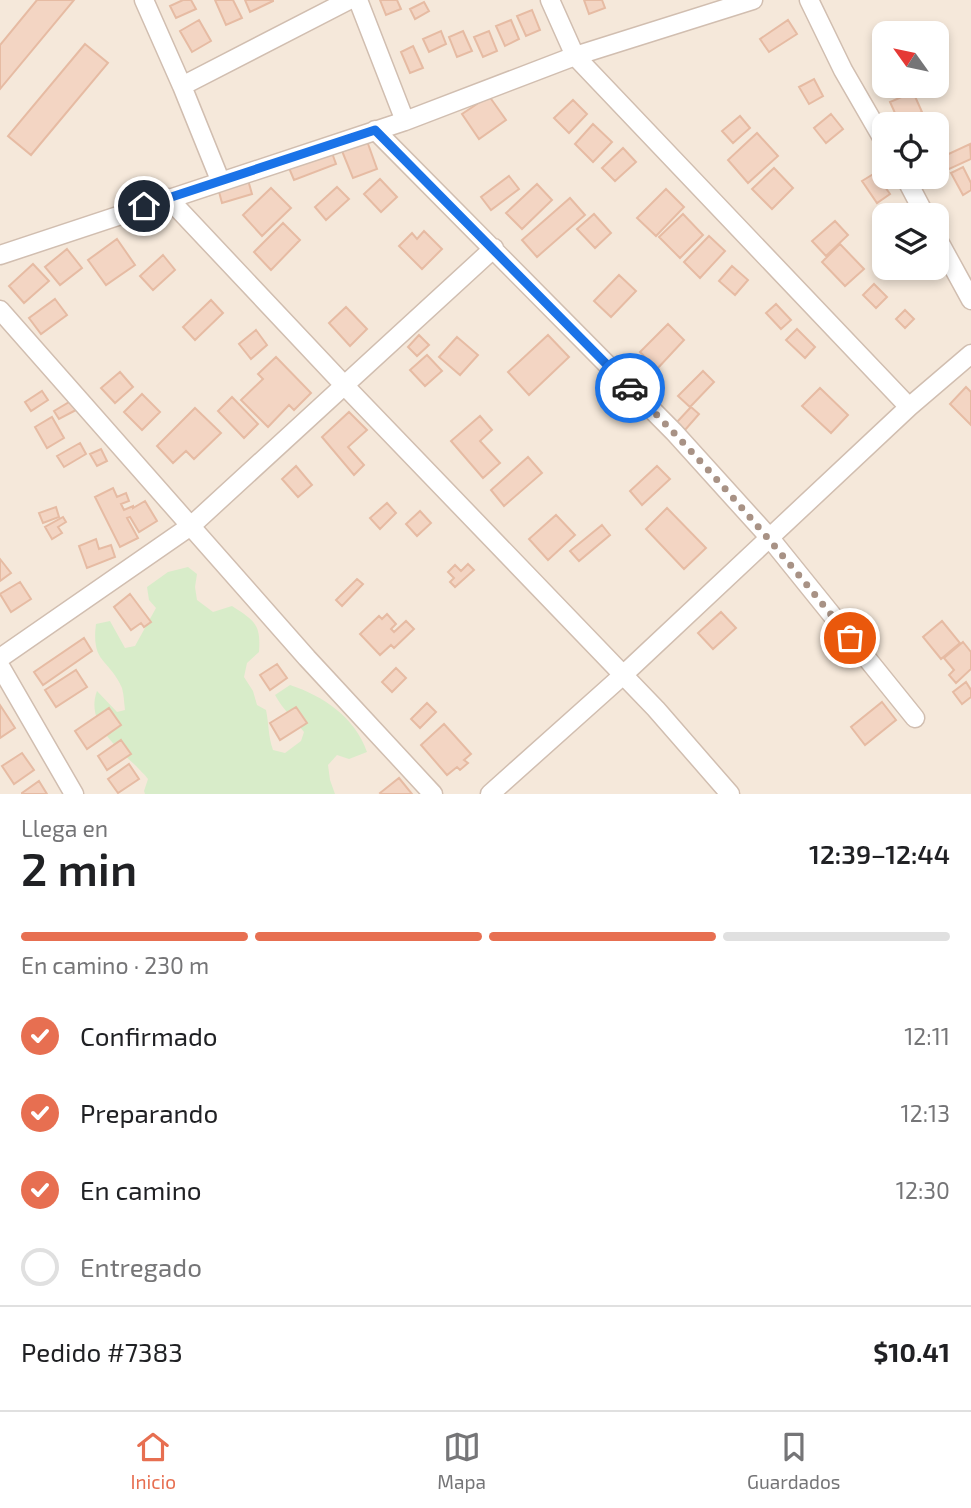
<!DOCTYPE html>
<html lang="es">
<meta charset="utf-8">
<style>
:root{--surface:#fff;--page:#f6f6f6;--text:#202124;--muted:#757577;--line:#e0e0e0;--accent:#e76f51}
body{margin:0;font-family:"Exo 2",sans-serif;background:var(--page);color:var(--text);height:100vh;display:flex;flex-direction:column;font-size:26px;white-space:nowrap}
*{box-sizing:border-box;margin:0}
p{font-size:23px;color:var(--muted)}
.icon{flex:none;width:38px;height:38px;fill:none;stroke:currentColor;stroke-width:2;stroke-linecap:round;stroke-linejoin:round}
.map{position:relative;height:794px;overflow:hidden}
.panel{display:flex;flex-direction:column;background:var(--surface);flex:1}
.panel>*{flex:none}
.needle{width:46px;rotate:303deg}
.buttons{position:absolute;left:872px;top:21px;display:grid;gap:14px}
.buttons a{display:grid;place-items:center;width:77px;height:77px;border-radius:14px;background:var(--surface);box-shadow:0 4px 10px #0003;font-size:35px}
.pin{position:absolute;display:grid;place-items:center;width:60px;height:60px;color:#fff;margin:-30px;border:4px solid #fff;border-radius:50%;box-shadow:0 2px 7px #0007}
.courier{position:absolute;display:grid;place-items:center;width:70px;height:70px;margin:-35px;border:5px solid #1a73e8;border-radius:50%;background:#fff;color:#222;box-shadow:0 2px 9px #0007}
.head em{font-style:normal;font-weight:600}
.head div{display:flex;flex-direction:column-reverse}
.head{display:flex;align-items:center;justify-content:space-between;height:119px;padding:0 21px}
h1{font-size:46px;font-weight:600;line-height:52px}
.bar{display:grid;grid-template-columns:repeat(4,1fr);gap:10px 7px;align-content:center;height:84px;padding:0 21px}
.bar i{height:9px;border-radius:5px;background:var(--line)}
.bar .current{background:var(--accent)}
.bar p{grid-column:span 4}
.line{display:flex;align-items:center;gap:18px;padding:0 21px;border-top:2px solid var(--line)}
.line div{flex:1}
ol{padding:0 21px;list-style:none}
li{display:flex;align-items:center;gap:21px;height:77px}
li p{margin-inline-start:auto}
li .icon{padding:7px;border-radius:50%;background:var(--accent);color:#fff;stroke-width:4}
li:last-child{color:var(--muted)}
li i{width:38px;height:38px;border:4px solid var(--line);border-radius:50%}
.tabs{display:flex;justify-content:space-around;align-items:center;height:98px;border-top:2px solid var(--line);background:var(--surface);font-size:19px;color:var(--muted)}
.tabs a{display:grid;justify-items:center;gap:4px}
.tabs .current{color:var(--accent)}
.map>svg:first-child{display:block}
.residential{fill:#f5e8da;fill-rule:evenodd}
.green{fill:#d8ecc9}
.building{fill:#f3d5c3;stroke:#e6bba3;stroke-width:2}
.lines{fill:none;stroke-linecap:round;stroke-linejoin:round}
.minor-casing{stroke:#d1beb0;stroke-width:21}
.minor{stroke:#fff;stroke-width:18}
.done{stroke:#a89285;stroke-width:7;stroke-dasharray:0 12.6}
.route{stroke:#1a73e8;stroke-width:9}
</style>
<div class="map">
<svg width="971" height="794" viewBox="0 0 971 794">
<rect width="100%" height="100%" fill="#fdf6ec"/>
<path class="residential" d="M0 0H971V794H0ZM884 33H936V86H884ZM884 124H936V177H884ZM884 215H936V268H884Z"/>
<path class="green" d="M188 567 197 574 195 587 197 600 213 612 232 606C255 621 261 624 259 652L247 663 244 677 253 691 257 705 266 710C269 724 268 736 273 750L285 753 301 741 304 732C294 719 283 710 275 695L290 685C323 696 355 717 367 752L349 759 337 755 328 765 330 780 335 794H145L144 791 148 779C129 755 83 728 97 691L117 712 125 710C124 703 124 695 122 688 109 658 91 664 96 624L110 621 125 648 135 646 156 608 149 600 147 587 168 572Z"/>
<path class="building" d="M37 0H74L0 89V45Z
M183 0H191L196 9 176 18 170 6Z
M215 0H233L242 18 226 25Z
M245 0H273V1L250 12Z
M380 0H397L401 9 386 15Z
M584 0H602L605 8 589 14Z
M424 2 429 11 415 19 410 9Z
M532 10 540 30 526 36 517 16Z
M199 20 211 41 192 52 180 31Z
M511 20 519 39 505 46 496 26Z
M788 20 797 34 769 52 760 39Z
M441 31 446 44 429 52 423 39Z
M463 31 472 51 457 57 449 37Z
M489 31 497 51 483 57 474 37Z
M85 44 108 63 31 155 8 136Z
M413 46 423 68 410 73 401 52Z
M814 79 823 96 809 104 799 87Z
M913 92 922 112 899 122 890 102Z
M489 96 506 120 479 139 462 114Z
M573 100 587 114 569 133 554 118Z
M831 114 843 129 826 143 814 128Z
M740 116 750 128 733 143 722 131Z
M593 124 612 142 593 162 575 144Z
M757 133 778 156 748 183 728 160Z
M367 141 377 169 353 178 342 151Z
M970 144 971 159 947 170 942 157Z
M623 148 636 162 615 181 602 168Z
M332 153 336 164 294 180 289 168Z
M963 167 971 183V190L963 195 951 173Z
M774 168 793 188 772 209 752 189Z
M875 173 890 194 877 203 862 181Z
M509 176 519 189 491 210 481 197Z
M380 179 397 197 381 212 364 194Z
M248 180 252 194 222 203 218 188Z
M537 184 552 200 522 229 506 213Z
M337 187 349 199 326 220 315 207Z
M271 188 291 208 262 236 243 215Z
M666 189 684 207 656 236 637 218Z
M570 198 585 215 537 257 522 240Z
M594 214 611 233 595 248 577 229Z
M683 214 703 235 680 258 659 237Z
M835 221 848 235 826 256 812 241Z
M283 223 300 240 271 270 254 252Z
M424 231 442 249 422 269 399 246 412 233 417 239Z
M709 236 725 251 700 278 684 262Z
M117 239 135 265 106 285 88 260Z
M840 244 864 269 845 286 822 262Z
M67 249 82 268 60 285 45 267Z
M163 255 175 270 153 290 140 276Z
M33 264 49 281 24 303 9 286Z
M732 266 748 280 735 295 719 281Z
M619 275 636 291 611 317 594 301Z
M874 284 887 297 876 308 863 295Z
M55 299 67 315 41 334 29 318Z
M211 300 223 313 195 340 183 327Z
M776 304 791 320 781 329 766 313Z
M346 307 367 329 350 346 329 323Z
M905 310 914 319 905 328 896 319Z
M668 324 684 340 657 369 640 352Z
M797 329 815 347 805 358 786 340Z
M256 330 267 345 251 359 239 344Z
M419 335 429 345 417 356 408 347Z
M548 335 569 357 529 395 508 372Z
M457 337 478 355 460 375 439 357Z
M427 355 442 371 425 386 410 370Z
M276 357 311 393 294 410 289 405 268 427 241 400 263 379 258 374Z
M703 371 714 382 690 407 678 396Z
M120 372 133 387 115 403 101 388Z
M966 387 971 392V425L950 404Z
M820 388 848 415 831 433 802 406Z
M42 391 48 400 31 411 25 402Z
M142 394 160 412 142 430 124 412Z
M232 397 258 424 244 438 218 411Z
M71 401 76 410 59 419 54 411Z
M691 407 699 414 685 430 677 422Z
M195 408 221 433 194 459 186 451 173 463 157 446Z
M349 412 367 430 348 447 364 465 354 475 322 437Z
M480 416 492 430 480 441 500 463 483 478 451 441Z
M52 417 64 438 47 448 35 427Z
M80 443 86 454 64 467 57 456Z
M101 449 107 461 97 466 90 454Z
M528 457 542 473 504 506 491 490Z
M296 466 312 485 298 497 282 479Z
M657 466 670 479 642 505 630 491Z
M113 488 117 497 126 493 129 501 121 504 124 510 133 506V508L145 501 157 521 139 532 130 517 127 518 138 538 120 547 95 497Z
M387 503 396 513 380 529 370 518Z
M56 507 59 517 43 523 39 513Z
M667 508 706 548 684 569 646 529Z
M420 511 431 523 417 536 406 524Z
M556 515 575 535 548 560 529 539Z
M63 517 66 522 58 527 62 533 52 539 45 527Z
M602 525 610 535 579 561 570 551Z
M96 539 99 549 111 545 115 557 87 568 79 546Z
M0 559 11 573 0 581Z
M468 564 474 570 455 587 450 582 454 578 448 572 455 565 461 571Z
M357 579 363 584 342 606 336 600Z
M20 582 31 599 11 612 0 594Z
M130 594 151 622 144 627 141 623 131 630 114 607Z
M721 612 736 628 713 649 698 633Z
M387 614 396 624 391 629 394 632 406 621 414 629 394 648 391 645 380 655 360 634 379 616 382 619Z
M942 621 960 643 941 659 923 637Z
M84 638 92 651 43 685 34 672Z
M963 642 971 652V669L956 683 949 675 954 670 944 658Z
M277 664 287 678 270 690 260 675Z
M396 668 406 678 392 692 382 682Z
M76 670 87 687 56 707 45 690Z
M966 682 971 690V697L962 704 953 692Z
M882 702 896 720 865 745 851 727Z
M427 703 436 712 420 728 411 719Z
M0 705 15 728 0 738Z
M296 707 307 723 280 740 270 723Z
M109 708 121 725 87 749 75 731Z
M444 724 471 754 464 760 468 763 460 770 457 767 447 775 421 745Z
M121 740 131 754 107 770 98 756Z
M22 753 34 770 14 784 2 766Z
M129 764 139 779 118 793 108 779Z
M399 778 412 794H381L380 793Z
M39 781 47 794H22V793Z"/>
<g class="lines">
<defs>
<path id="minor" d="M144 0 182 86 220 180
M358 0 405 121
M550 0 575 56 909 407
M809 0 843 70 884 141
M182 86 349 0
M375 130 674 432 769 537 915 718
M905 177 925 215
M168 198 345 386 656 709 730 794
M936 236 971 300
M0 255 405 121 575 56 753 0
M0 310 307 658 433 794
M0 658 192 525 494 248
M0 666 74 794
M490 794 622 676 909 407 971 354"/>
</defs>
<use href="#minor" class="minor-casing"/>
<use href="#minor" class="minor"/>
</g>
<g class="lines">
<path class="done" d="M630 388C709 466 780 551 850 638"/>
<path class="route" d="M144 206 375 130 630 388"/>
</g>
</svg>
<div class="buttons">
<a><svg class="needle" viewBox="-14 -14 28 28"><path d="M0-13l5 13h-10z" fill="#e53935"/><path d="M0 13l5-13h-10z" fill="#757577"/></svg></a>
<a><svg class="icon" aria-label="locate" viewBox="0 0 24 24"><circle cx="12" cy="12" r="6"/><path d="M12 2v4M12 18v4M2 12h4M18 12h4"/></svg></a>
<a><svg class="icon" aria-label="layers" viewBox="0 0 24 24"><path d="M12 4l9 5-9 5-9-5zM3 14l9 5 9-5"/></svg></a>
</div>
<div class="pin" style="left:850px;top:638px;background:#ea580c"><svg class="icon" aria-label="bag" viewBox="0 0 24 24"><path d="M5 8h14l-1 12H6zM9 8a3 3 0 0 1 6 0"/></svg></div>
<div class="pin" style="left:144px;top:206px;background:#1f2937"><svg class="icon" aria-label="home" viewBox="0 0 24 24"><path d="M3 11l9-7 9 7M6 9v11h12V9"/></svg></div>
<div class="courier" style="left:630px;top:388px"><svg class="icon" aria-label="car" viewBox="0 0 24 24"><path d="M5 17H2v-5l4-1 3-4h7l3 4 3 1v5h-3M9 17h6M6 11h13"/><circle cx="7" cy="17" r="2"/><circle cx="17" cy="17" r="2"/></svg></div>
</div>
<section class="panel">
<div class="head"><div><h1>2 min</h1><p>Llega en</p></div><em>12:39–12:44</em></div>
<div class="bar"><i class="current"></i><i class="current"></i><i class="current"></i><i></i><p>En camino · 230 m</p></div>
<ol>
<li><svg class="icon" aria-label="check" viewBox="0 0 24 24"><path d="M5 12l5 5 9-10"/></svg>Confirmado<p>12:11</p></li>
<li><svg class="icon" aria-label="check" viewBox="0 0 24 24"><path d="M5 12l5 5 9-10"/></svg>Preparando<p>12:13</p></li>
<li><svg class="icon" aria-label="check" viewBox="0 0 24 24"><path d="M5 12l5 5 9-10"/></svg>En camino<p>12:30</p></li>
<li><i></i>Entregado</li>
</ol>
<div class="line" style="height:91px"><div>Pedido #7383</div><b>$10.41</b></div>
</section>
<nav class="tabs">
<a class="current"><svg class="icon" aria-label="home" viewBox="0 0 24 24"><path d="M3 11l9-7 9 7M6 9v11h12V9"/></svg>Inicio</a>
<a><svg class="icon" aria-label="map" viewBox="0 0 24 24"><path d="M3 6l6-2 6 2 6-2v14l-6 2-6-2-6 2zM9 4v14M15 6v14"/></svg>Mapa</a>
<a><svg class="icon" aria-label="saved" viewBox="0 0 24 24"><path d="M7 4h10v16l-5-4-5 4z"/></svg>Guardados</a>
</nav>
